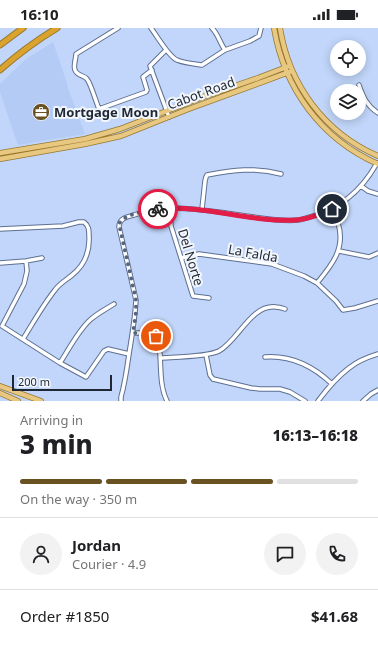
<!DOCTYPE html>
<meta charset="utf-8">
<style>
:root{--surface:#fff;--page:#f2f2f2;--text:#202124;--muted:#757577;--line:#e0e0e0;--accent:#695122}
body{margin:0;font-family:"Noto Sans",sans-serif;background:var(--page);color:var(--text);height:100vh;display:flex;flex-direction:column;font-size:15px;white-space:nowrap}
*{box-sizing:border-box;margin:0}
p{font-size:13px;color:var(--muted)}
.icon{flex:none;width:22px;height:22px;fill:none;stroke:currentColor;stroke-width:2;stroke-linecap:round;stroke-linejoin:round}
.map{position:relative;height:373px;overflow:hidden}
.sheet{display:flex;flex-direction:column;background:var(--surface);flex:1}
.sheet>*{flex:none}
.controls{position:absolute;left:330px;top:12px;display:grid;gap:8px}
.controls a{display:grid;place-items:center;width:36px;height:36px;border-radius:50%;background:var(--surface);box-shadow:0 2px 10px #0003;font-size:20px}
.scale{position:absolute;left:12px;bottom:10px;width:100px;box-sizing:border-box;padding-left:4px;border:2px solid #1f2734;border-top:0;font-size:11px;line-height:14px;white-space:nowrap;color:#1f2734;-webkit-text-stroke:3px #f2f6fd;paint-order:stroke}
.pin{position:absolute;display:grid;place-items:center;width:34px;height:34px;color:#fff;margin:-17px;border:2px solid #fff;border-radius:50%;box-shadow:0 1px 4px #0007}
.courier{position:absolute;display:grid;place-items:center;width:40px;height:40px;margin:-20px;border:3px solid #e11d48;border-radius:50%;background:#fff;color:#222;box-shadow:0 1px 5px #0007}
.head em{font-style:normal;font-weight:800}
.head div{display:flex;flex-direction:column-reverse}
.head{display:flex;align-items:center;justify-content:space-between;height:68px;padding:0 20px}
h1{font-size:26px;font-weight:800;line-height:30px}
.bar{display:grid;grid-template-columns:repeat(4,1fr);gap:6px 4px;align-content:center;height:48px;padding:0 20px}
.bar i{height:5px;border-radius:3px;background:var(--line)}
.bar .active{background:var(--accent)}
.bar p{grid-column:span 4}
.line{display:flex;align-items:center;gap:10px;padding:0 20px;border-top:1px solid var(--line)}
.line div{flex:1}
.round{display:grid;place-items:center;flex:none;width:42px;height:42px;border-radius:21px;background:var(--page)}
.status{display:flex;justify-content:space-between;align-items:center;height:28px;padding:0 20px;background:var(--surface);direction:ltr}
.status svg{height:11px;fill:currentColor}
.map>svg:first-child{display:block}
.built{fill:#b3cbf5}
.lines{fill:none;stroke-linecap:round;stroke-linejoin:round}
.minor-casing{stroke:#5e7091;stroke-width:5.5}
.major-casing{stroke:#98782f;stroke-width:6}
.highway-casing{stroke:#98782f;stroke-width:7}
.minor{stroke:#fff;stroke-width:3.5}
.major{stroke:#e8c881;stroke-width:4.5}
.highway{stroke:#d9a32d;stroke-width:5}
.done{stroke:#586479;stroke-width:4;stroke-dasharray:0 7.2}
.route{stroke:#e11d48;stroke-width:5}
.labels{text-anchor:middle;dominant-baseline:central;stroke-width:4;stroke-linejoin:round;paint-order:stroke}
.street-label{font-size:13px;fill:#1f2734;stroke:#f2f6fd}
.poi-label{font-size:13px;font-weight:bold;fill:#1f2734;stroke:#f2f6fd;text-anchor:start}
</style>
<div class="status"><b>16:10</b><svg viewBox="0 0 49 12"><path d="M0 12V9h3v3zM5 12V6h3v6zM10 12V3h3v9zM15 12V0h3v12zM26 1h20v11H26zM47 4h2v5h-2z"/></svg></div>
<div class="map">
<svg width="378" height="373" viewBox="0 0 378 373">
<rect width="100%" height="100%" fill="#c1d6fa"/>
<path class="built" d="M53 14 67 55 68 60 85 106 18 117 0 64V56L26 31Z"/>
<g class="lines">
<defs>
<path id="minor" d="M118 0 76 26C76 31 73 38 75 42 77 48 84 47 87 51 91 56 96 74 99 81L146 64 147 62 143 49 152 42
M151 0C157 8 169 29 177 32 184 35 194 36 202 37L225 22 250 13 259 8 261 0
M212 0C218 6 220 15 225 22
M166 22 150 38 169 89
M359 57C363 69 367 78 378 85
M361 158 368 163 378 166
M170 180 171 198 193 268 209 270
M202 181 205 153 206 149 207 147C233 142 255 139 281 146
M0 201 63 198 79 194H84C89 198 89 202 89 208 90 224 84 238 71 248 66 252 59 256 55 262 43 277 33 295 23 311
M339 223 369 229 378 225
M181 230 199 226 272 236 304 248 317 255 336 273 343 282 355 280 378 273
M26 233 27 243 24 256 2 298 60 335 86 349 104 323 108 321 129 326
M0 235 26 233 42 230
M317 255C332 237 346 220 338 195 337 190 334 186 332 181
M133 305H151L156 308C157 314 159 320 160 326 161 342 160 359 167 373
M148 305C150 310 152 311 156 312
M206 327 210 347 213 351 251 360 260 361H280L290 364 305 373
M265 329C292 327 313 338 332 356
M160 330C175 329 207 329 219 323 238 313 251 276 276 279 279 279 282 280 285 281
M60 335C69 321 78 303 90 292 98 285 106 281 114 276
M121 373V369C125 355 127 340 129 326 132 308 135 290 136 272L119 199C119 190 127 189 134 187 146 183 158 180 170 180 195 180 221 184 246 188 262 190 282 194 298 192 302 192 306 190 310 189 340 181 362 162 377 135
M318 373C327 361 337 349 349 340 358 333 368 329 378 326
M363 373 371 366 378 362"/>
<path id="major" d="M274 0C284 60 321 111 378 136
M280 0C289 57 325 105 378 128
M0 125 85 111 120 101 200 70 258 50 289 38
M0 131 85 116 121 108 186 82 292 43
M0 358 41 373
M0 365 18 373"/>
<path id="highway" d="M0 17 23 0
M0 42C18 26 37 12 57 0"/>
</defs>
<use href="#minor" class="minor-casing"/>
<use href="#major" class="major-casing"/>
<use href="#highway" class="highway-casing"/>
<use href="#minor" class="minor"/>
<use href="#major" class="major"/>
<use href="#highway" class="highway"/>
</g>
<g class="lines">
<path class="done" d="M156 308 151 305H133L136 284V272L119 196C123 186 148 183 158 181"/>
<path class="route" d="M158 181C205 176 250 195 297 192 309 191 321 186 332 181"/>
</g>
<defs>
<symbol id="office-disc" viewBox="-11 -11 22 22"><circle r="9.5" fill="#695122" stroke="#f2f6fd"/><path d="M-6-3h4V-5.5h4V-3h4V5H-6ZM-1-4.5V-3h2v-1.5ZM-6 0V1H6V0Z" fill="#fff"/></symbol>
</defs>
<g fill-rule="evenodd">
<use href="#office-disc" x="31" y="74" width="20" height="20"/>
</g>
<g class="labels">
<g class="street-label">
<text transform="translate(201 65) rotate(-20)">Cabot Road</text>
<text transform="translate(253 225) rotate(10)">La Falda</text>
<text transform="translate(191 229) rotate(73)">Del Norte</text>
</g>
<g class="poi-label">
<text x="54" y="84">Mortgage Moon</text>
</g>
</g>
</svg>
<div class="controls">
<a><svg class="icon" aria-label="locate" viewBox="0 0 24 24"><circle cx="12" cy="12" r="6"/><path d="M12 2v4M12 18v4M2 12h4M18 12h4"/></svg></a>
<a><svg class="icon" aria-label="layers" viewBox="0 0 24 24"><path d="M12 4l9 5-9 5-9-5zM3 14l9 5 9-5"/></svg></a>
</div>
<div class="scale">200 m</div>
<div class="pin" style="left:156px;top:308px;background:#ea580c"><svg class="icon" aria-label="bag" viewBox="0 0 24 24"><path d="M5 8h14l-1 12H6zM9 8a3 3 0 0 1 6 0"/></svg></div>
<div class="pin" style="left:332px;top:181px;background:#1f2937"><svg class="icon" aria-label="home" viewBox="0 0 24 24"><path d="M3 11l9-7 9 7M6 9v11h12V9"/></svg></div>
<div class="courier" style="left:158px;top:181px"><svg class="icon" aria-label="bike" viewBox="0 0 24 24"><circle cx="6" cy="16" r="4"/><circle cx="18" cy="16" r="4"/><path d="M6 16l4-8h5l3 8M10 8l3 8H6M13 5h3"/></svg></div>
</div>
<section class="sheet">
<div class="head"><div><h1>3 min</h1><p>Arriving in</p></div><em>16:13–16:18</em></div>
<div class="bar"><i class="active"></i><i class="active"></i><i class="active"></i><i></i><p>On the way · 350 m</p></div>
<div class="line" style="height:72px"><a class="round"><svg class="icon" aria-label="person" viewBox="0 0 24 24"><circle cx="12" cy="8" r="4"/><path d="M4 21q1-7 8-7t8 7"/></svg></a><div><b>Jordan</b><p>Courier · 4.9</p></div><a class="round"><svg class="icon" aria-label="chat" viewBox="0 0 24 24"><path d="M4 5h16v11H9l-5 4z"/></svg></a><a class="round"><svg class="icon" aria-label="phone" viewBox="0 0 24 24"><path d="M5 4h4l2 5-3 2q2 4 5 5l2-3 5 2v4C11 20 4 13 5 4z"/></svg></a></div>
<div class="line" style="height:52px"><div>Order #1850</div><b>$41.68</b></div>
</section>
